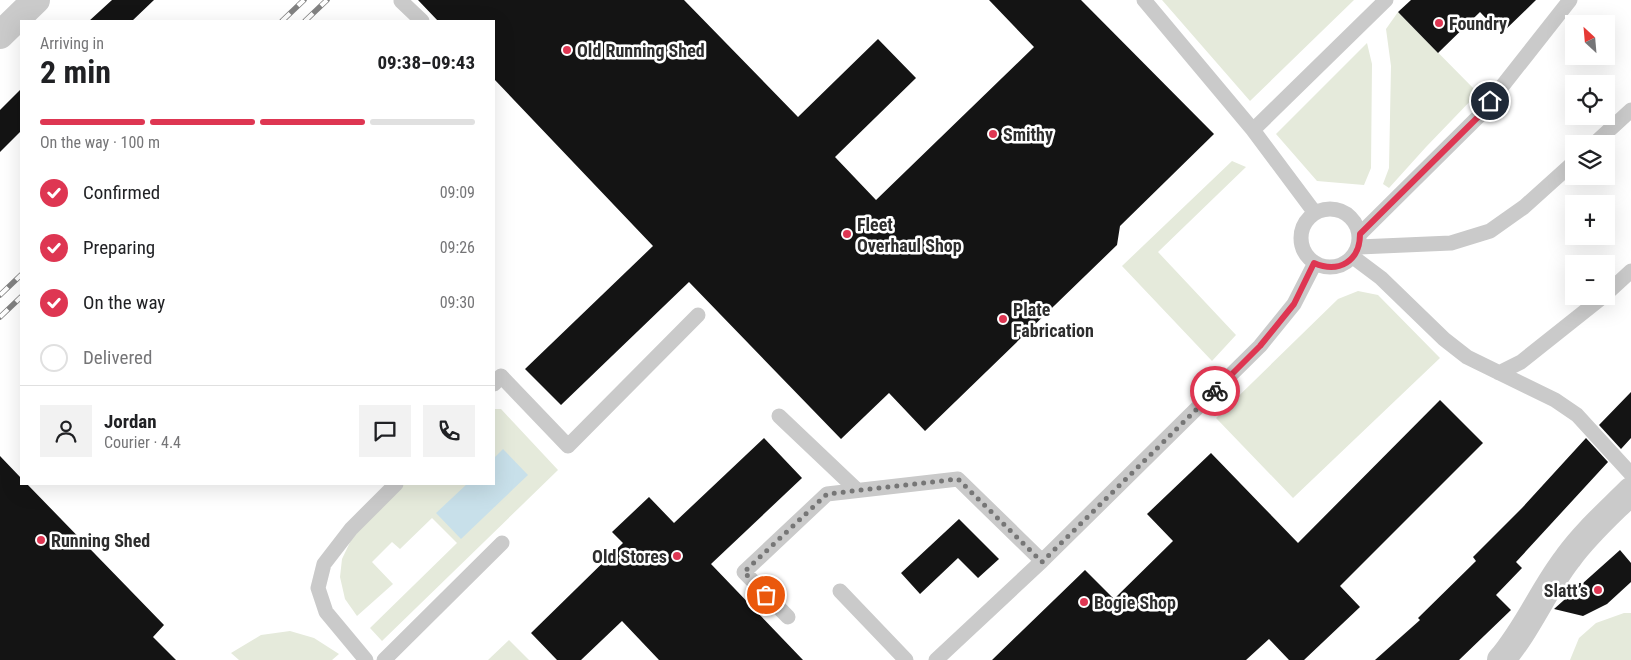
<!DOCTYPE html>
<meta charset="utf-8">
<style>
:root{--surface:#fff;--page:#f2f2f2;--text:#202124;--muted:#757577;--line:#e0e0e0;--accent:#de3652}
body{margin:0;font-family:"Roboto Condensed",sans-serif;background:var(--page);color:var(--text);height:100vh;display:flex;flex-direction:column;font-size:19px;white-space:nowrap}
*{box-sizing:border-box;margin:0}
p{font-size:16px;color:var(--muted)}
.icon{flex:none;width:28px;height:28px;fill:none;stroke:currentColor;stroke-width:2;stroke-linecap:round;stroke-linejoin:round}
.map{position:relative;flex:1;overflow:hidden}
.panel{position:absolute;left:20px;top:20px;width:475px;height:465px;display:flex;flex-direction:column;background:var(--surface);border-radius:0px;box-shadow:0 5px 20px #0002}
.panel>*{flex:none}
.needle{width:32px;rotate:334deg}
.controls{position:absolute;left:1565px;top:15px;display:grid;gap:10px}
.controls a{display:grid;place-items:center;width:50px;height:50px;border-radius:0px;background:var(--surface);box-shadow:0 5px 20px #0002;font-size:25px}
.pin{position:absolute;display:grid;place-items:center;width:42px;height:42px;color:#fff;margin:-21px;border:2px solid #fff;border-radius:50%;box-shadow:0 1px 5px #0007}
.courier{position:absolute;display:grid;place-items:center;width:50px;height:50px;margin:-25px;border:4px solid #de3652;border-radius:50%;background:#fff;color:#222;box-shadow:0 1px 6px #0007}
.overview em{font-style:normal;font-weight:700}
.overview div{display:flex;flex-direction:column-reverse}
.overview{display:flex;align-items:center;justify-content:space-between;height:85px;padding:0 20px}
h1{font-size:32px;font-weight:700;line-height:38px}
.bar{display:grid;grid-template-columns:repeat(4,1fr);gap:8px 5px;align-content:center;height:60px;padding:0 20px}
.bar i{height:6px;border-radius:4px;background:var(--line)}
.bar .current{background:var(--accent)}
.bar p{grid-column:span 4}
.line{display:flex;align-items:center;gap:12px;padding:0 20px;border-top:1px solid var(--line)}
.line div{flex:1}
.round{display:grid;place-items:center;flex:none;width:52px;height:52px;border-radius:0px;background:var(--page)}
ol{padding:0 20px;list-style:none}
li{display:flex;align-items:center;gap:15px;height:55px}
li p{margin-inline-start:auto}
li .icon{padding:5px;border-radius:50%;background:var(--accent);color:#fff;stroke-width:4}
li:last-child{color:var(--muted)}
li i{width:28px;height:28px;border:2px solid var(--line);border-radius:50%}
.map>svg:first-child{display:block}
.green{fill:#e5eadb}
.water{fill:#c8e0ea}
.building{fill:#141414}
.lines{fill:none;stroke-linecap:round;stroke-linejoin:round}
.service{stroke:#cacaca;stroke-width:15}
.minor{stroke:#cacaca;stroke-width:28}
.rail-casing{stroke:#828282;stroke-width:5.5}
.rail{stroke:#fff;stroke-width:4;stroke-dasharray:11;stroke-linecap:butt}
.done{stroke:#767676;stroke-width:5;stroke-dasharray:0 9}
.route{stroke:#de3652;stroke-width:6}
.poi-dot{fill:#de3652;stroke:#fff;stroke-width:2}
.labels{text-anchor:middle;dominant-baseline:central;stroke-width:5;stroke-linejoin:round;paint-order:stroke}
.poi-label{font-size:18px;font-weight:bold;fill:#2d2d2d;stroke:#fff;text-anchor:start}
</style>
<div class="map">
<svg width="1631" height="660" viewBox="0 0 1631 660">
<rect width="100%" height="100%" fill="#fff"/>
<path class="green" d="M1162 0H1354L1250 101Z
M1398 12 1478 93 1426 147 1389 188 1383 184 1389 168 1391 66 1386 29Z
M1367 43 1372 64 1371 168 1364 185 1317 181 1276 134Z
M1232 161 1246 167 1158 252 1236 335 1212 361 1122 266Z
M1358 291 1378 295 1440 358 1293 498 1216 418 1338 299Z
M494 409H501L558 470 382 641 370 628 457 543 432 518 400 549 392 542 372 562 393 584 357 616 345 599 340 577 342 559 352 538 403 484H494Z
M1624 613H1631V660H1570L1579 638 1596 623Z
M290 631 314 638 339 654 332 660H239L231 653 261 635Z
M509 640 529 660H488Z"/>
<path class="water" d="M503 449 528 475 461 539 436 513 467 484H494V458Z"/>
<path class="building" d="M112 0H154L132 21H89Z
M418 0H684L798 117 878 39 916 78 835 157 876 200 1034 47 989 0H1081L1214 134 1120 226 1117 245 925 431 889 393 841 439 689 282 561 405 525 369 653 246 494 79V21H438Z
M1411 0H1536L1501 34 1480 12 1438 53 1398 12Z
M21 89V131L0 152V110Z
M1631 392V438L1621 449 1599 425Z
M1440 400 1483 443 1340 586 1360 607 1304 660H1289L1269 639 1246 660H992L1085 570 1114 599 1173 541 1147 514 1211 453 1298 543Z
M764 438 802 478 711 564 803 660H659L622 621 581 660H557L531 633 623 543 612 532 649 497 674 523Z
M1586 438 1608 462 1516 562 1522 568 1496 595 1511 610 1459 660H1375L1420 620 1418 618 1476 561 1473 557 1522 508Z
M0 456 21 478V484H27L164 625 153 637 176 660H0Z
M959 519 999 559 978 578 958 558 920 594 901 573Z
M1620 550 1631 563V582L1607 604 1583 616 1554 609Z"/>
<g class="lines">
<path class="service" d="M403 0 401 1 422 21
M1144 0 1253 130 1315 213
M1253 130 1386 0
M1594 144 1631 110
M1301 238a29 29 0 1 1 58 0a29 29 0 1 1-58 0Z
M1360 234 1478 117 1570 0
M1359 247 1451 243 1490 231 1524 207 1574 162
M1353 257 1381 278 1444 339 1467 357 1555 400 1577 415 1631 474
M1606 294 1631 271
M1499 373 1521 362 1604 296
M494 384 501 376 568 446 698 315
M779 416 857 490
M840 591 906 660
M788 617 744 572 827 494 958 479 1042 561
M366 660 326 612 318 588 324 564 351 529 396 484
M384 660 502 543
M936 660 1042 561 1260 346 1294 304 1315 263"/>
<path class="minor" d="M0 35 36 0
M1501 660C1528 629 1543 590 1568 558 1586 533 1609 513 1631 491"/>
<defs>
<path id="rail" d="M282 21 304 0
M305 21 327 0
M0 295 21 275
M0 317 21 297"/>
</defs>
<use href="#rail" class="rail-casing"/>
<use href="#rail" class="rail"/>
</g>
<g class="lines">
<path class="done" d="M766 595 744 572 827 494 958 479 1042 562 1215 391"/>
<path class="route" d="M1215 391 1260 346 1294 304 1314 263C1339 274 1360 261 1360 234L1478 117 1490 101"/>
</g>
<g class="poi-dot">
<circle cx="1439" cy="23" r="5"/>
<circle cx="567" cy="50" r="5"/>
<circle cx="993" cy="134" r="5"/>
<circle cx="847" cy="234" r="5"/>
<circle cx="1003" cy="319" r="5"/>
<circle cx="41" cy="540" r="5"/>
<circle cx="677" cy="556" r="5"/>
<circle cx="1598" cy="590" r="5"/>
<circle cx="1084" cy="602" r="5"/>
</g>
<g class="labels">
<g class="poi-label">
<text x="1449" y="23">Foundry</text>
<text x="577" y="50">Old Running Shed</text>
<text x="1003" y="134">Smithy</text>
<text x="857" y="224">Fleet<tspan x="857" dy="21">Overhaul Shop</tspan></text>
<text x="1013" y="309">Plate<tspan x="1013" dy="21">Fabrication</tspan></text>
<text x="51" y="540">Running Shed</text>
<text x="667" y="556" text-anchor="end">Old Stores</text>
<text x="1588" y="590" text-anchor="end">Slatt’s</text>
<text x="1094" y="602">Bogie Shop</text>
</g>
</g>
</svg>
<div class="controls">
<a><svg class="needle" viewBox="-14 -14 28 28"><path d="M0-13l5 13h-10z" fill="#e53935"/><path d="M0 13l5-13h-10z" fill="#757577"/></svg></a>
<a><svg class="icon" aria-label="locate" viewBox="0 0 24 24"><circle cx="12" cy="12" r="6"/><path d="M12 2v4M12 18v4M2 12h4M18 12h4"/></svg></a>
<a><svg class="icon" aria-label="layers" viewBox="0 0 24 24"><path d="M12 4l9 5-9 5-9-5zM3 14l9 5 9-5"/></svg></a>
<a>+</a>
<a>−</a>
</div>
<div class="pin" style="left:766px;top:595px;background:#ea580c"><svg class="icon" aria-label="bag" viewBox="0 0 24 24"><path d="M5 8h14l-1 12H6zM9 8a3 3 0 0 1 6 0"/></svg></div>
<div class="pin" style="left:1490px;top:101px;background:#1f2937"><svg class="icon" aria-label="home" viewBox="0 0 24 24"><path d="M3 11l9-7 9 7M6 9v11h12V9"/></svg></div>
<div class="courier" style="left:1215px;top:391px"><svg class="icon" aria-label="bike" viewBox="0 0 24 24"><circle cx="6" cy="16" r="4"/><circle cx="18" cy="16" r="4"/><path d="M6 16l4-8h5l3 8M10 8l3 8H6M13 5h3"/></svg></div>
<section class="panel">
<div class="overview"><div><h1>2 min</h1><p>Arriving in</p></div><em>09:38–09:43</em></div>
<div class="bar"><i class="current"></i><i class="current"></i><i class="current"></i><i></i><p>On the way · 100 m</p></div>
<ol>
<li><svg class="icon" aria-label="check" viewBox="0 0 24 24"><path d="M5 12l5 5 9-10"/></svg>Confirmed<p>09:09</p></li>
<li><svg class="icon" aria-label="check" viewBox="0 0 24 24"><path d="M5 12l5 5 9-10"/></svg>Preparing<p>09:26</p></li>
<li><svg class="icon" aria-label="check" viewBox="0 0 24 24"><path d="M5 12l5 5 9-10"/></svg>On the way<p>09:30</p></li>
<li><i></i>Delivered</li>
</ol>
<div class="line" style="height:90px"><a class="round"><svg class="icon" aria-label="person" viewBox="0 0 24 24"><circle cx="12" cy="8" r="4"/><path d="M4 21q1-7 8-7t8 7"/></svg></a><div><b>Jordan</b><p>Courier · 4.4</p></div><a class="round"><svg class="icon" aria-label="chat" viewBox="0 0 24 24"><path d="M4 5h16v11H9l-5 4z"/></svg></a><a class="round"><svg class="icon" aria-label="phone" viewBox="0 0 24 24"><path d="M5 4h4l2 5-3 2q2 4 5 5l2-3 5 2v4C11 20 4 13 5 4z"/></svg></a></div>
</section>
</div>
